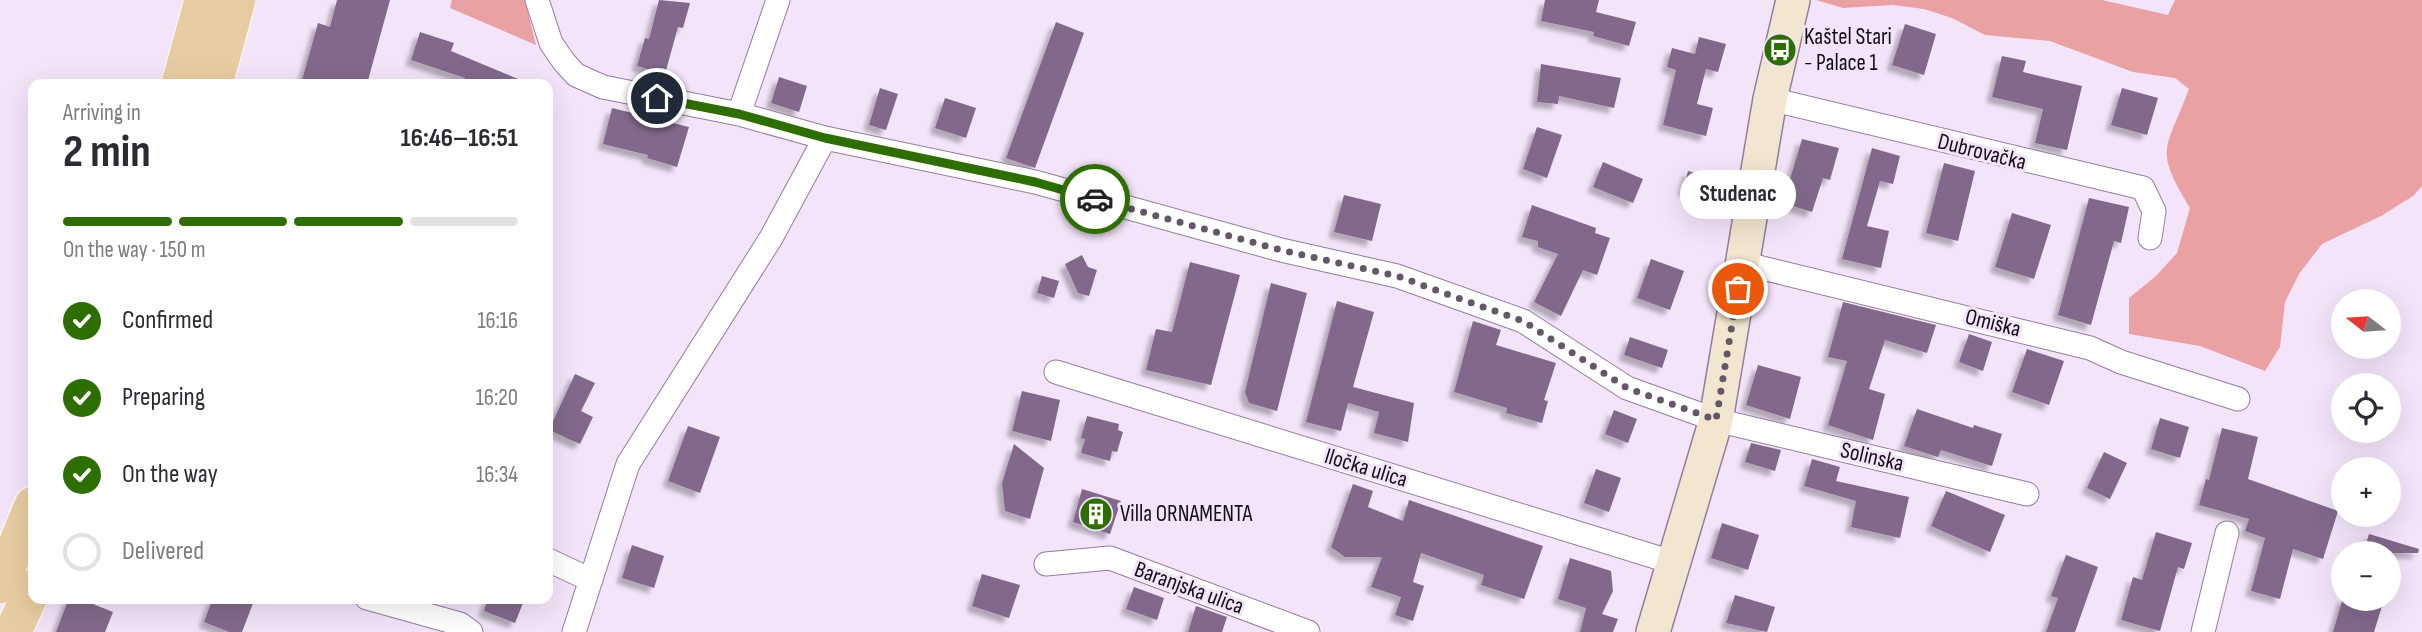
<!DOCTYPE html>
<meta charset="utf-8">
<style>
:root{--surface:#fff;--page:#f7f7f7;--text:#2b2b33;--muted:#7c7c81;--line:#e1e1e2;--accent:#2e6d00}
body{margin:0;font-family:"Sofia Sans Condensed",sans-serif;background:var(--page);color:var(--text);height:100vh;display:flex;flex-direction:column;font-size:26px;white-space:nowrap}
*{box-sizing:border-box;margin:0}
p{font-size:23px;color:var(--muted)}
.icon{flex:none;width:38px;height:38px;fill:none;stroke:currentColor;stroke-width:2;stroke-linecap:round;stroke-linejoin:round}
.map{position:relative;flex:1;overflow:hidden}
.details{position:absolute;left:28px;top:79px;width:525px;height:525px;display:flex;flex-direction:column;background:var(--surface);border-radius:14px;box-shadow:0 7px 28px #0002}
.details>*{flex:none}
.needle{width:46px;rotate:287deg}
.fabs{position:absolute;left:2331px;top:289px;display:grid;gap:14px}
.fabs a{display:grid;place-items:center;width:70px;height:70px;border-radius:50%;background:var(--surface);box-shadow:0 7px 28px #0002;font-size:35px}
.pin{position:absolute;display:grid;place-items:center;width:60px;height:60px;color:#fff;margin:-30px;border:4px solid #fff;border-radius:50%;box-shadow:0 2px 7px #0007}
.courier{position:absolute;display:grid;place-items:center;width:70px;height:70px;margin:-35px;border:5px solid #2e6d00;border-radius:50%;background:#fff;color:#222;box-shadow:0 2px 9px #0007}
.bubble{position:absolute;height:49px;border-radius:24px;background:var(--surface);box-shadow:0 7px 28px #0002;font-size:23px;font-weight:700;line-height:49px;text-align:center}
.overview em{font-style:normal;font-weight:700}
.overview div{display:flex;flex-direction:column-reverse}
.overview{display:flex;align-items:center;justify-content:space-between;height:119px;padding:0 35px}
h1{font-size:46px;font-weight:700;line-height:52px}
.bar{display:grid;grid-template-columns:repeat(4,1fr);gap:10px 7px;align-content:center;height:84px;padding:0 35px}
.bar i{height:9px;border-radius:5px;background:var(--line)}
.bar .on{background:var(--accent)}
.bar p{grid-column:span 4}
ol{padding:0 35px;list-style:none}
li{display:flex;align-items:center;gap:21px;height:77px}
li p{margin-inline-start:auto}
li .icon{padding:7px;border-radius:50%;background:var(--accent);color:#fff;stroke-width:4}
li:last-child{color:var(--muted)}
li i{width:38px;height:38px;border:4px solid var(--line);border-radius:50%}
.map>svg:first-child{display:block}
.green{fill:#e9a1a4}
.building{fill:#82698b;filter:url(#shadow)}
.lines{fill:none;stroke-linecap:round;stroke-linejoin:round}
.street-casing{stroke:#957c9f;stroke-width:25}
.secondary-casing{stroke:#957c9f;stroke-width:36}
.primary-casing{stroke:#fff;stroke-width:39}
.street{stroke:#fff;stroke-width:23}
.secondary{stroke:#f3e6d0;stroke-width:33}
.primary{stroke:#e8cca1;stroke-width:37}
.done{stroke:#645868;stroke-width:7;stroke-dasharray:0 12.6}
.route{stroke:#2e6d00;stroke-width:9}
.labels{text-anchor:middle;dominant-baseline:central;stroke-width:6;stroke-linejoin:round;paint-order:stroke}
.poi-label{font-size:23px;fill:#170d1a;stroke:#f4e4fa;text-anchor:start}
.street-label{font-size:23px;fill:#170d1a;stroke:#f4e4fa}
</style>
<div class="map">
<svg width="2422" height="632" viewBox="0 0 2422 632">
<defs>
<filter id="shadow"><feDropShadow dx="-5.5" dy="5.5" stdDeviation="2" flood-color="#0004"/></filter>
</defs>
<rect width="100%" height="100%" fill="#f4e4fa"/>
<path class="green" d="M452 0H525L536 45 450 8Z
M1816 0H2102L2168 15 2175 0H2422V186L2413 196 2381 216 2322 244 2299 274 2285 302 2280 347 2265 371 2200 346 2129 334V298L2156 276 2177 253 2190 208C2153 147 2166 151 2189 89L2175 78 2133 72 2050 41 1985 35 1952 18 1924 9 1893 5 1843 8Z"/>
<path class="building" d="M337 0H390L367 84H301L318 23 330 27Z
M659 0 690 3 683 28 678 27 665 74 637 66 645 38 649 39Z
M1545 0H1599L1596 12 1636 22 1629 46 1593 36 1594 32 1541 21Z
M1056 22 1084 33 1035 168 1006 158Z
M1905 24 1936 34 1924 75 1892 65Z
M420 32 454 43 451 51 530 84H463L465 78 411 60Z
M1699 37 1726 44 1718 72 1706 69 1697 104 1713 108 1706 136 1663 125 1676 70 1667 67 1672 48 1695 54Z
M2002 56 2026 61 2023 72 2082 86 2067 150 2035 143 2043 109 1992 97Z
M1541 64 1621 78 1614 108 1559 96 1558 104 1537 102Z
M779 77 807 86 799 112 771 103Z
M880 88 898 94 886 130 869 125Z
M2122 88 2158 98 2147 135 2111 125Z
M945 98 976 108 966 138 935 128Z
M612 108 689 127 677 167 647 158 648 155 603 144Z
M1537 127 1562 135 1547 178 1523 169Z
M1802 139 1839 148 1830 180 1823 178 1812 212 1783 203Z
M1872 148 1900 156 1893 184 1880 181 1867 226 1889 231 1881 268 1842 259Z
M1603 162 1643 179 1633 203 1593 187Z
M1944 163 1975 171 1958 241 1926 233Z
M1688 171 1711 177 1707 195 1683 190Z
M1344 195 1381 204 1372 241 1334 232Z
M2089 198 2129 207 2121 243 2114 241 2091 325 2058 315Z
M1532 205 1596 228 1595 233 1610 238 1597 275 1583 270 1561 316 1534 302 1558 254 1538 247V241L1522 237Z
M2012 213 2051 225 2034 279 1995 267Z
M1082 255 1088 267 1097 270 1089 296 1078 293 1065 264Z
M1651 259 1684 271 1670 310 1637 298Z
M1190 262 1240 275 1211 385 1146 370 1156 329 1172 332Z
M1042 276 1059 281 1054 298 1037 293Z
M1271 283 1307 293 1277 411 1249 403 1245 392Z
M1337 301 1374 312 1353 387 1414 403 1408 442 1374 433 1379 412 1348 403 1341 431 1306 422Z
M1843 302 1936 325 1927 353 1885 340 1869 389 1885 394 1873 440 1828 425 1847 361 1828 357Z
M1473 321 1501 330 1496 345 1556 363 1544 400 1548 401 1542 423 1506 413 1507 408 1454 392Z
M1969 334 1992 342 1983 371 1959 362Z
M1630 337 1668 350 1662 368 1624 355Z
M2027 349 2064 361 2049 405 2012 392Z
M1758 365 1801 377 1790 419 1746 405Z
M575 374 595 383 581 411 593 417 580 444 549 430Z
M1022 391 1060 400 1051 441 1012 431Z
M1917 409 1973 428 1974 425 2002 434 1992 466 1941 450 1938 457 1904 446Z
M1614 410 1637 419 1628 443 1605 434Z
M1087 416 1119 424 1118 430 1123 432 1117 452 1112 451 1110 461 1081 453 1085 439 1081 438Z
M2160 418 2189 427 2180 458 2151 449Z
M688 426 720 437 700 493 668 481Z
M2222 428 2258 437 2248 479 2338 511 2323 559 2293 549 2280 599 2251 591 2265 538 2245 531 2249 519 2199 505 2206 479 2209 480Z
M1751 443 1781 450 1775 471 1745 462Z
M1014 444 1044 468 1030 519 1005 511 1002 483Z
M2104 452 2127 463 2110 499 2087 488Z
M1812 459 1840 467 1836 481 1909 497 1900 538 1851 527 1856 501 1804 486Z
M1596 469 1621 478 1609 512 1584 503Z
M1353 484 1373 491 1368 507 1403 521 1409 500 1543 546 1524 599 1481 585 1484 575 1421 553 1413 582 1424 586 1413 621 1395 615 1401 597 1371 587 1382 557H1345L1331 547Z
M1082 489 1121 501 1110 534 1073 522Z
M1946 491 2005 515 1990 552 1931 526Z
M1722 523 1759 535 1748 570 1711 558Z
M2156 532 2192 543 2184 569 2178 567 2160 631 2121 620 2133 577 2142 580Z
M2369 534 2419 549 2418 553H2363Z
M632 545 664 556 654 588 622 578Z
M2066 555 2098 567 2075 632H2046L2058 598 2051 596Z
M1570 558 1611 571 1613 591 1602 614 1618 619 1613 632H1580L1586 608 1558 599Z
M982 574 1020 585 1009 618 972 606Z
M1134 587 1164 598 1157 620 1126 609Z
M1735 595 1775 607 1767 632 1726 623Z
M69 598H78L113 612 105 632H56Z
M213 598H255L242 632H229L204 622Z
M488 598H525L515 623 484 611Z
M2343 598H2368L2383 603 2374 632H2333Z
M1196 606 1227 617 1222 632H1188Z"/>
<g class="lines">
<defs>
<path id="street" d="M537 0 551 43 564 62 576 75 603 87 739 114 825 138 1035 182 1281 250 1397 276 1523 321 1627 388 1716 420 2027 494
M1770 99 2143 188 2154 211 2150 238
M739 114 778 0
M1742 263 2090 348 2121 362 2238 399
M1056 372 1675 563
M548 560 591 580
M1046 564 1110 558 1308 632
M367 598 460 624 471 632
M574 632 628 464 771 238 825 138
M2203 632 2227 533"/>
<path id="secondary" d="M1653 632 1716 420 1770 99 1793 0"/>
<path id="primary" d="M180 84 203 0
M214 84 237 0
M0 585 33 505
M13 632 33 588"/>
</defs>
<use href="#street" class="street-casing"/>
<use href="#secondary" class="secondary-casing"/>
<use href="#primary" class="primary-casing"/>
<use href="#street" class="street"/>
<use href="#secondary" class="secondary"/>
<use href="#primary" class="primary"/>
</g>
<g class="lines">
<path class="done" d="M1095 199 1281 250 1397 276 1472 303 1523 321 1627 388 1716 420 1738 289"/>
<path class="route" d="M657 98 739 114 825 138 1035 182 1095 199"/>
</g>
<defs>
<symbol id="bus-disc" viewBox="-11 -11 22 22"><circle r="9.5" fill="#2e6d00" stroke="#f4e4fa"/><path d="M-5-6H5V4H4V6H2V4H-2V6H-4V4H-5ZM-3.5-4V0h7V-4ZM-3.5 1.2v1.5H-2V1.2ZM2 1.2v1.5H3.5V1.2Z" fill="#fff"/></symbol>
<symbol id="building-disc" viewBox="-11 -11 22 22"><circle r="9.5" fill="#2e6d00" stroke="#f4e4fa"/><path d="M-4-6H4V6H1V3H-1V6H-4ZM-2.5-4.3h1.7v1.8h-1.7ZM.8-4.3h1.7v1.8H.8ZM-2.5-1h1.7V.8h-1.7ZM.8-1h1.7V.8H.8Z" fill="#fff"/></symbol>
</defs>
<g fill-rule="evenodd">
<use href="#bus-disc" x="1761" y="31" width="38" height="38"/>
<use href="#building-disc" x="1077" y="495" width="38" height="38"/>
</g>
<g class="labels">
<g class="poi-label">
<text x="1804" y="37">Kaštel Stari<tspan x="1804" dy="26">- Palace 1</tspan></text>
<text x="1120" y="514">Villa ORNAMENTA</text>
</g>
<g class="street-label">
<text transform="translate(1982 152) rotate(14)">Dubrovačka</text>
<text transform="translate(1993 323) rotate(14)">Omiška</text>
<text transform="translate(1872 457) rotate(13)">Solinska</text>
<text transform="translate(1366 468) rotate(17)">Iločka ulica</text>
<text transform="translate(1189 588) rotate(20)">Baranjska ulica</text>
</g>
</g>
</svg>
<div class="fabs">
<a><svg class="needle" viewBox="-14 -14 28 28"><path d="M0-13l5 13h-10z" fill="#e53935"/><path d="M0 13l5-13h-10z" fill="#7c7c81"/></svg></a>
<a><svg class="icon" aria-label="locate" viewBox="0 0 24 24"><circle cx="12" cy="12" r="6"/><path d="M12 2v4M12 18v4M2 12h4M18 12h4"/></svg></a>
<a>+</a>
<a>−</a>
</div>
<div class="pin" style="left:1738px;top:289px;background:#ea580c"><svg class="icon" aria-label="bag" viewBox="0 0 24 24"><path d="M5 8h14l-1 12H6zM9 8a3 3 0 0 1 6 0"/></svg></div>
<div class="pin" style="left:657px;top:98px;background:#1f2937"><svg class="icon" aria-label="home" viewBox="0 0 24 24"><path d="M3 11l9-7 9 7M6 9v11h12V9"/></svg></div>
<div class="courier" style="left:1095px;top:199px"><svg class="icon" aria-label="car" viewBox="0 0 24 24"><path d="M5 17H2v-5l4-1 3-4h7l3 4 3 1v5h-3M9 17h6M6 11h13"/><circle cx="7" cy="17" r="2"/><circle cx="17" cy="17" r="2"/></svg></div>
<div class="bubble" style="left:1680px;top:170px;width:116px">Studenac</div>
<section class="details">
<div class="overview"><div><h1>2 min</h1><p>Arriving in</p></div><em>16:46–16:51</em></div>
<div class="bar"><i class="on"></i><i class="on"></i><i class="on"></i><i></i><p>On the way · 150 m</p></div>
<ol>
<li><svg class="icon" aria-label="check" viewBox="0 0 24 24"><path d="M5 12l5 5 9-10"/></svg>Confirmed<p>16:16</p></li>
<li><svg class="icon" aria-label="check" viewBox="0 0 24 24"><path d="M5 12l5 5 9-10"/></svg>Preparing<p>16:20</p></li>
<li><svg class="icon" aria-label="check" viewBox="0 0 24 24"><path d="M5 12l5 5 9-10"/></svg>On the way<p>16:34</p></li>
<li><i></i>Delivered</li>
</ol>
</section>
</div>
